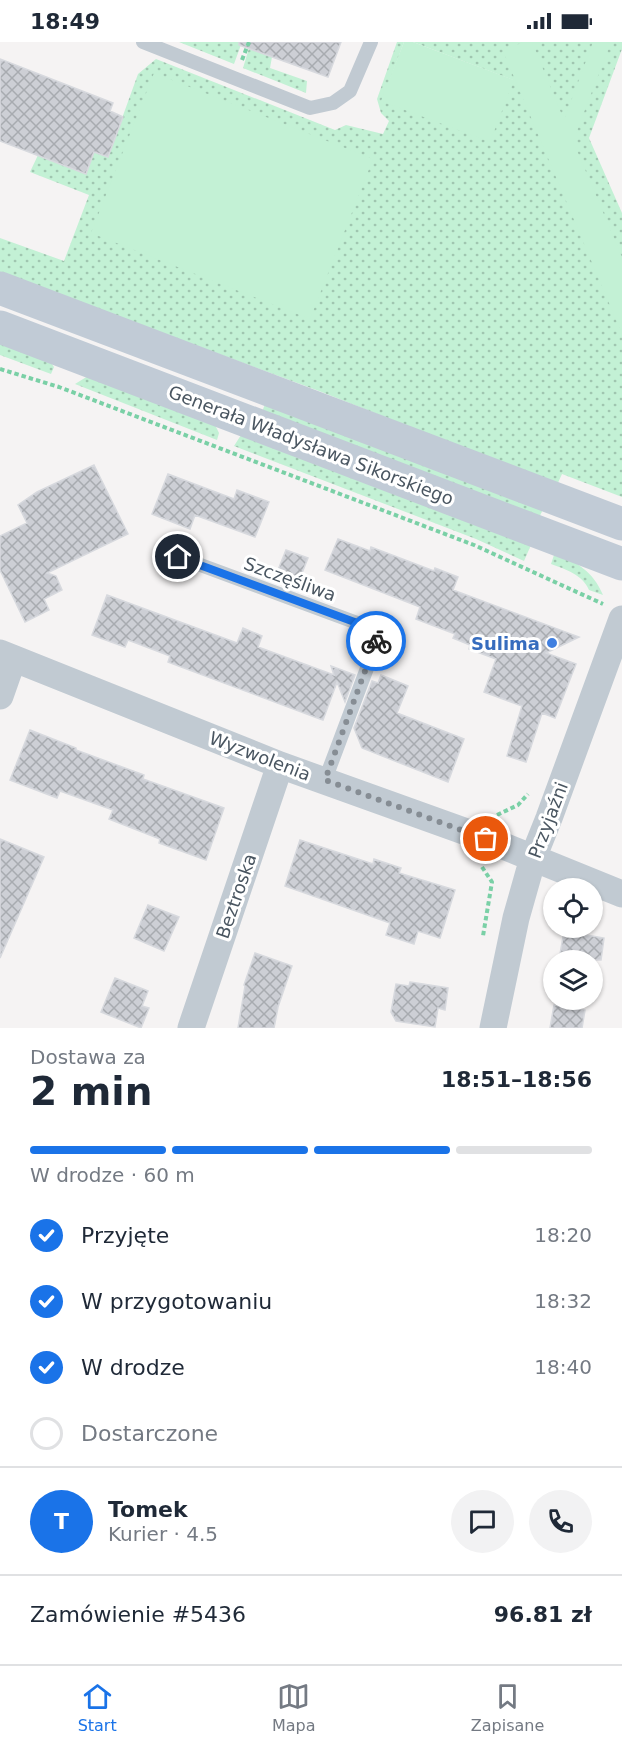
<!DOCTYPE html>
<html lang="pl">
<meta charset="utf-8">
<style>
:root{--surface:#fff;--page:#f2f2f3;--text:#1f2937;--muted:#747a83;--line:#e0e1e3;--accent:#1a73e8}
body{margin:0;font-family:"DejaVu Sans",sans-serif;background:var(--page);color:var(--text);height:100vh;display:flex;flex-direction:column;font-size:22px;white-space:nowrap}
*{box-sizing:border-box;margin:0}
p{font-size:20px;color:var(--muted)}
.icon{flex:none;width:33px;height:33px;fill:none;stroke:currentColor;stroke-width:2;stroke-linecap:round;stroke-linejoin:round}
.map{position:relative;height:986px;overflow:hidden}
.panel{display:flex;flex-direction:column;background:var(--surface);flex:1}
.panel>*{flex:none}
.tools{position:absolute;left:543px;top:836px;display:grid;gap:12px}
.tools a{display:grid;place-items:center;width:60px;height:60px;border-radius:50%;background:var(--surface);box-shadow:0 2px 4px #0004;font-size:30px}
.pin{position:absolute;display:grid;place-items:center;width:51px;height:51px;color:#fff;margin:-26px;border:3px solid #fff;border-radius:50%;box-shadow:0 2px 6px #0007}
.courier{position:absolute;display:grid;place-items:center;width:60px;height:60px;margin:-30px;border:4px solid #1a73e8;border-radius:50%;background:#fff;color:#222;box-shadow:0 2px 8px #0007}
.headline em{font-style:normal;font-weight:600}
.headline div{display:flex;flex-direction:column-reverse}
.headline{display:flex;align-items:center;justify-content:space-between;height:102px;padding:0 30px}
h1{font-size:39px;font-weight:600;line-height:45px}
.bar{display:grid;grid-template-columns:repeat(4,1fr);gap:9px 6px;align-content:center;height:72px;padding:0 30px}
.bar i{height:8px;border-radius:4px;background:var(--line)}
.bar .selected{background:var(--accent)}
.bar p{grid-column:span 4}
.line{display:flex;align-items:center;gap:15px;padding:0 30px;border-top:2px solid var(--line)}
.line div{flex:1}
.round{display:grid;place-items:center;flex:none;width:63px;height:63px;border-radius:32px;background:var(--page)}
ol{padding:0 30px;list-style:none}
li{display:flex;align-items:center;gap:18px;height:66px}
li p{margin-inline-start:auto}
li .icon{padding:6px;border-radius:50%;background:var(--accent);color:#fff;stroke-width:4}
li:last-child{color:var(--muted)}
li i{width:33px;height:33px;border:3px solid var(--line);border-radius:50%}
.status{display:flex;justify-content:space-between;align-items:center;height:42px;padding:0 30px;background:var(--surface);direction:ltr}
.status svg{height:16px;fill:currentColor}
.dock{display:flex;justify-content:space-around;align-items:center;height:84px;border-top:2px solid var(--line);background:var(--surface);font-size:16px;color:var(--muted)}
.dock a{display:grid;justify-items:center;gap:3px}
.dock .selected{color:var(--accent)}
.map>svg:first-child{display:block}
.grass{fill:url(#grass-dots)}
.park{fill:#c3f1d5}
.building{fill:url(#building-cross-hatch);stroke:#d7d9de;stroke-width:1.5}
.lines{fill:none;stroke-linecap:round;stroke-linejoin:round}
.path{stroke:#7ad0a6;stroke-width:4;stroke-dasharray:4.5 3;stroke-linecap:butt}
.lane{stroke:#c1cad2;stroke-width:14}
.street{stroke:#c1cad2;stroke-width:27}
.secondary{stroke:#c1cbd6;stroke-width:33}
.done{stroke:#868d94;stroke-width:6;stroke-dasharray:0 10.8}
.route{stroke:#1a73e8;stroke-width:8}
.shop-dot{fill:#3f7fe0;stroke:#fff;stroke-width:2}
.labels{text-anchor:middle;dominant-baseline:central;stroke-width:6;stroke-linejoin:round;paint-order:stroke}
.street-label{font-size:18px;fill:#4a5661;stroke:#fff}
.shop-label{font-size:18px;font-weight:bold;fill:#366cbe;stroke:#fff;text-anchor:end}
</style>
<div class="status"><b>18:49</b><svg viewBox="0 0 49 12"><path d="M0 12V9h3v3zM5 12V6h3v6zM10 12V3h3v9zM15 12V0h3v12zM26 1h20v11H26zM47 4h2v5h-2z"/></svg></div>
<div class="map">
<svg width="622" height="986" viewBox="0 0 622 986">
<defs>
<pattern id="grass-dots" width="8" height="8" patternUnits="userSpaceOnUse" patternTransform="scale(1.5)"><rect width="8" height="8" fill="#c3f1d5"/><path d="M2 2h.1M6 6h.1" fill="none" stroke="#a0c6b0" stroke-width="1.8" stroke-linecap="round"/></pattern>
<pattern id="building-cross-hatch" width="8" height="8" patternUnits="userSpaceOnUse" patternTransform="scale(1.5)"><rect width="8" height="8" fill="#cdcfd5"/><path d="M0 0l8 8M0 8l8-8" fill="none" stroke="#a8abb0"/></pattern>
</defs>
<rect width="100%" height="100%" fill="#f5f3f3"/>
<path class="grass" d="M179 0H242L234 22Z
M397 0H404L382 59 513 38 413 0H622V7L589 96 622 171V455L562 432 557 443 319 349 0 231V196L64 219 89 153 30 130 38 113 86 132 94 110 108 115 138 32 156 17 335 88 346 83 383 92 389 79 381 71 377 57Z
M249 6 272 15 270 26 307 39 306 51 243 26Z
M0 300 49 318 54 325 51 332 0 313Z
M88 334 215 383 219 391 217 398 75 342Z
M265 362 547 458 539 476 262 370Z
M241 393 531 503 524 519 476 497 234 404Z
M555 510C577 521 593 529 603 553L589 548C583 533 565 527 551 522Z"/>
<path class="park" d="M404 0H413L514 38 490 100 381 59Z
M523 0H532L564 78 593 0H611L573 99 622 215V292L503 9Z
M154 31 373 117 310 277 91 191Z"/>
<path class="building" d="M239 0H341L328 35 239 3Z
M0 17 113 61 110 69 123 75 108 115 94 110 86 132 0 99Z
M94 423 128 492 47 531 56 534 62 548 44 557 49 568 25 580 0 528V494L27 481 18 463 37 450Z
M168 432 234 457 237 448 269 460 255 495 195 473 190 487 152 472Z
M338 497 370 509 371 505 434 529 435 526 458 535 453 548 579 595 546 611 576 622 555 676 542 671 526 720 507 714 522 664 484 650 496 617 469 607 470 603 453 596 455 592 416 577 420 565 325 528Z
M286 508 308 516 298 541 276 533Z
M107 553 237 601 243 586 262 594 258 605 334 633 331 624 355 633 345 660 337 640 323 678 320 677 168 620 170 614 128 598 125 605 92 593Z
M381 633 408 644 397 671 464 697 448 740 362 706 354 686 372 639 378 641Z
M30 688 76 706V708L144 733 143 737 224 766 206 818 159 801 160 797 109 777 113 768 60 749 57 756 10 738Z
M0 797 44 815 0 916Z
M300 798 373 822 374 817 401 826 399 831 455 848 440 896 418 889 414 902 386 893 390 881 285 844Z
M148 863 179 875 164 909 134 896Z
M564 889 604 896 601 918H559Z
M255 911 292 924 278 965 274 986H238L245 944 244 943Z
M115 936 148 949 142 964 149 966 141 986 101 970Z
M410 940 448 946 445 968 438 966 435 985 396 979 391 970 396 942 409 944Z
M554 963 585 968 582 986H550Z"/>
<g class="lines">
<path class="path" d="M242 18 249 0
M0 327 59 345 474 503 603 562
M497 773 518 763 528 752
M482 825 492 840 483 894"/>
<path class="lane" d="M143 0 310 66 333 61 350 49 371 0
M179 515 368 585C376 592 376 595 375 605L325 738"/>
<path class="street" d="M0 611 280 723 486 797 622 852
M0 654 13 617
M191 986 280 723
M493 986 516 876 533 816 549 776 622 577"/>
<path class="secondary" d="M0 246 622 482
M0 285 622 522"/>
</g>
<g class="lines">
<path class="done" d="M376 599 325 738 486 797"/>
<path class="route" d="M178 515 368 585 374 590 376 599"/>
</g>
<circle class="shop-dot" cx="552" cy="601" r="6"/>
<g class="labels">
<g class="street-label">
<text transform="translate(311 403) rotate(21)">Generała Władysława Sikorskiego</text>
<text transform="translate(290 537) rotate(20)">Szczęśliwa</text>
<text transform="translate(260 714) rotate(21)">Wyzwolenia</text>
<text transform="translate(548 778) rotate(-69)">Przyjaźni</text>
<text transform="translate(236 854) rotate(-71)">Beztroska</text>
</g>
<g class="shop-label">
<text x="540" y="601">Sulima</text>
</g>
</g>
</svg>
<div class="tools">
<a><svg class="icon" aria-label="locate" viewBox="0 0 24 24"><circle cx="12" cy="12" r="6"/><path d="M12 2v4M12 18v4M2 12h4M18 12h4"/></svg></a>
<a><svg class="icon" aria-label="layers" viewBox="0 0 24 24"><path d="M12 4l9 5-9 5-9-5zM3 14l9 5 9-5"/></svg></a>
</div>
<div class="pin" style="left:486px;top:797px;background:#ea580c"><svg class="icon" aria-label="bag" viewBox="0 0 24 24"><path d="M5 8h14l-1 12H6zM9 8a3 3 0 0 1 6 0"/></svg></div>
<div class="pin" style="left:178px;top:515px;background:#1f2937"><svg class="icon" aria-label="home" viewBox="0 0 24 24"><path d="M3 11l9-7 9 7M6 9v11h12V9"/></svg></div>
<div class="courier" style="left:376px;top:599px"><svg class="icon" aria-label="bike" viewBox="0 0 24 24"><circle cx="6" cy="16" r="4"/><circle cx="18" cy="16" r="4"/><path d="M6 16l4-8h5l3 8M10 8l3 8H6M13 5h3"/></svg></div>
</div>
<section class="panel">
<div class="headline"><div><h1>2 min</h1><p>Dostawa za</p></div><em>18:51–18:56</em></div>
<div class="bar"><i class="selected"></i><i class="selected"></i><i class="selected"></i><i></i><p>W drodze · 60 m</p></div>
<ol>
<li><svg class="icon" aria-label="check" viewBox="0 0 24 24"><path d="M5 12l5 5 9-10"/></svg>Przyjęte<p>18:20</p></li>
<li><svg class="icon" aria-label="check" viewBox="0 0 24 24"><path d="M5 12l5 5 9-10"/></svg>W przygotowaniu<p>18:32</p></li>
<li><svg class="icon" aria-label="check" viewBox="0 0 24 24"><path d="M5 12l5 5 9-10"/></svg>W drodze<p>18:40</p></li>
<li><i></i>Dostarczone</li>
</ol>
<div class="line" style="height:108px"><b class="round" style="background:var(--accent);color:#fff">T</b><div><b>Tomek</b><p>Kurier · 4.5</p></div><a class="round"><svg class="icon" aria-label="chat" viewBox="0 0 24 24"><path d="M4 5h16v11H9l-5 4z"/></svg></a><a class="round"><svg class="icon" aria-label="phone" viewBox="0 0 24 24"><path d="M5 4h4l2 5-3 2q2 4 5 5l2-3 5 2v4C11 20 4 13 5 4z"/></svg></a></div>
<div class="line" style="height:78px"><div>Zamówienie #5436</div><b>96.81 zł</b></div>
</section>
<nav class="dock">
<a class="selected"><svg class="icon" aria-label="home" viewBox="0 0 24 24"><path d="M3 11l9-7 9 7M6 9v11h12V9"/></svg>Start</a>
<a><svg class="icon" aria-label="map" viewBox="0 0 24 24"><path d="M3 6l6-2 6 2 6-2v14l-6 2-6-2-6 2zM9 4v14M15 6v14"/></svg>Mapa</a>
<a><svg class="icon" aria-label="saved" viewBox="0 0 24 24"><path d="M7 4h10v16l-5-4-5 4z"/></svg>Zapisane</a>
</nav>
